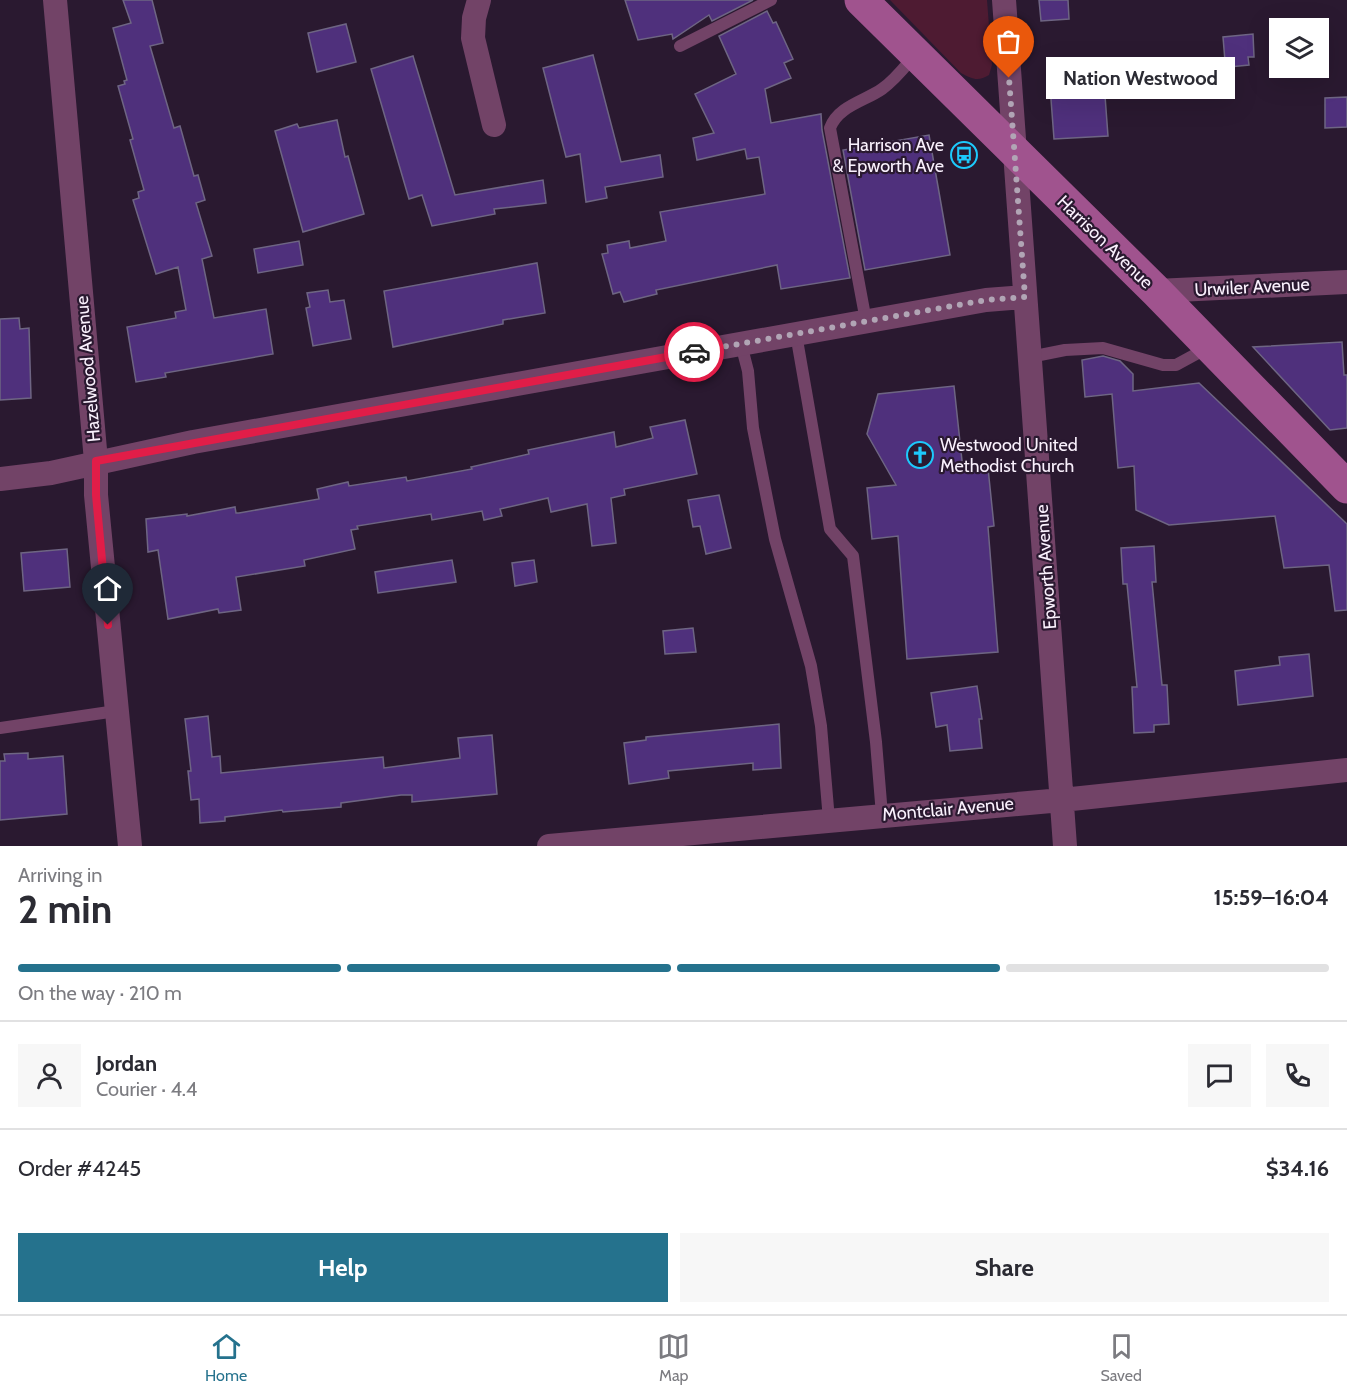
<!DOCTYPE html>
<meta charset="utf-8">
<style>
:root{--surface:#fff;--page:#f7f7f7;--text:#2b2b33;--muted:#7c7c81;--line:#e1e1e2;--accent:#25728d}
body{margin:0;font-family:Cabin,sans-serif;background:var(--page);color:var(--text);height:100vh;display:flex;flex-direction:column;font-size:22px;white-space:nowrap}
*{box-sizing:border-box;margin:0}
p{font-size:20px;color:var(--muted)}
.icon{flex:none;width:33px;height:33px;fill:none;stroke:currentColor;stroke-width:2;stroke-linecap:round;stroke-linejoin:round}
.map{position:relative;height:846px;overflow:hidden}
.sheet{display:flex;flex-direction:column;background:var(--surface);flex:1}
.sheet>*{flex:none}
.buttons{position:absolute;left:1269px;top:18px;display:grid;gap:12px}
.buttons a{display:grid;place-items:center;width:60px;height:60px;border-radius:0px;background:var(--surface);box-shadow:0 6px 24px #0002;font-size:30px}
.pin{position:absolute;display:grid;place-items:center;width:51px;height:51px;color:#fff;margin:-62px -26px;border-radius:50% 50% 50% 0;rotate:-45deg;box-shadow:0 0 6px #0007}
.pin .icon{rotate:45deg}
.courier{position:absolute;display:grid;place-items:center;width:60px;height:60px;margin:-30px;border:4px solid #e11d48;border-radius:50%;background:#fff;color:#222;box-shadow:0 2px 8px #0007}
.bubble{position:absolute;height:42px;border-radius:0px;background:var(--surface);box-shadow:0 6px 24px #0002;font-size:20px;font-weight:700;line-height:42px;text-align:center}
.head em{font-style:normal;font-weight:700}
.head div{display:flex;flex-direction:column-reverse}
.head{display:flex;align-items:center;justify-content:space-between;height:102px;padding:0 18px}
h1{font-size:39px;font-weight:700;line-height:45px}
.bar{display:grid;grid-template-columns:repeat(4,1fr);gap:9px 6px;align-content:center;height:72px;padding:0 18px}
.bar i{height:8px;border-radius:4px;background:var(--line)}
.bar .on{background:var(--accent)}
.bar p{grid-column:span 4}
.line{display:flex;align-items:center;gap:15px;padding:0 18px;border-top:2px solid var(--line)}
.line div{flex:1}
.round{display:grid;place-items:center;flex:none;width:63px;height:63px;border-radius:0px;background:var(--page)}
.button{display:flex;gap:12px;margin-top:auto;padding:12px 18px}
.button a{flex:1;height:69px;border-radius:0px;background:var(--accent);color:#fff;font-size:24px;font-weight:700;line-height:69px;text-align:center}
.button a+a{background:var(--page);color:var(--text)}
.tabs{display:flex;justify-content:space-around;align-items:center;height:84px;border-top:2px solid var(--line);background:var(--surface);font-size:16px;color:var(--muted)}
.tabs a{display:grid;justify-items:center;gap:3px}
.tabs .on{color:var(--accent)}
.map>svg:first-child{display:block}
.green{fill:#4e1b32}
.building{fill:#4f307c;stroke:#6e6583;stroke-width:1.5}
.lines{fill:none;stroke-linecap:round;stroke-linejoin:round}
.service{stroke:#724367;stroke-width:12}
.minor{stroke:#724367;stroke-width:24}
.secondary{stroke:#a0538e;stroke-width:33}
.done{stroke:#b1a5b5;stroke-width:6;stroke-dasharray:0 10.8}
.route{stroke:#e11d48;stroke-width:8}
.labels{text-anchor:middle;dominant-baseline:central;stroke-width:4.5;stroke-linejoin:round;paint-order:stroke}
.poi-label{font-size:18px;fill:#faf1fd;stroke:#2a1930;text-anchor:end}
.street-label{font-size:18px;fill:#faf1fd;stroke:#2a1930}
</style>
<div class="map">
<svg width="1347" height="846" viewBox="0 0 1347 846">
<rect width="100%" height="100%" fill="#2a1930"/>
<path class="green" d="M890 0H987L992 65 989 75C978 82 972 79 961 73Z"/>
<path class="building" d="M123 0H152L163 43 150 46 174 128 180 126 194 176 198 175 205 200 196 203 212 256 202 259 214 318 266 309 273 354 165 373 166 377 136 382 127 327 176 318 175 312 186 310 178 267 156 274 133 200 139 198 138 192 144 190 130 140 133 139 118 86 125 84 124 81 127 80 113 28 131 23Z
M625 0H753L712 21 709 15 673 39 672 34 638 40Z
M1039 0H1068L1069 19 1041 21Z
M767 11 773 23 776 22 793 59 784 63 791 78 765 89 771 123 821 114 822 130 850 278 781 289 777 265 656 290 657 294 624 302 620 292 613 294 602 254 608 253 607 245 629 241 630 248 666 241 660 212 765 194 759 157 747 159 745 149 697 160 693 138 714 133 695 94 736 74 719 36Z
M346 24 356 62 317 72 308 33Z
M1253 34 1254 57H1248L1249 65 1229 67 1228 61H1225L1223 37Z
M593 55 621 162 660 155 663 177 605 187 607 198 586 202 580 154 566 157 543 68Z
M413 56 455 195 543 180 546 203 494 209 495 214 432 226 422 195 409 199 371 69Z
M1104 82 1108 136 1054 139 1050 86Z
M1347 97V127L1325 128V98Z
M337 120 345 157 348 156 364 214 303 232 275 131 297 124 299 128Z
M929 135 950 255 865 270 843 150Z
M299 241 303 265 258 273 254 249Z
M537 263 545 313 503 320V324L393 347 384 291Z
M328 290 330 302 344 300 351 339 313 346 306 308 310 307 307 293Z
M19 318 20 329 29 328 31 398 0 400V319Z
M1342 342 1344 375H1347V428L1330 430 1253 347Z
M1103 356 1120 361 1133 374V391L1199 383 1347 524V610L1335 611 1329 565 1284 568 1275 516 1169 525 1136 510 1134 466 1118 468 1112 394 1085 397 1082 360Z
M954 386 963 470 988 468 994 526 988 527 998 652 907 659 898 536 872 539 867 488 896 485 867 434 878 394Z
M685 420 697 474 624 489 625 495 611 498 616 543 592 546 587 504 551 512 548 498 500 509 502 516 484 520 482 511 432 520 431 514 357 526 358 529 351 530 355 549 304 560 305 566 236 577 241 610 219 613 218 609 168 619 158 550 148 552 146 519 187 514V516L235 507 236 513H239L319 499 317 489 348 482 349 486 406 477 407 481 472 469 471 467 529 454 528 450 614 432 616 447 653 438 650 427Z
M719 495 731 548 706 554 700 526 693 527 688 500Z
M1154 546 1156 582H1152L1162 685H1167L1169 724 1154 725V732L1134 733 1132 687H1137L1127 584H1123L1121 548Z
M67 549 70 587 24 591 21 553Z
M452 560 456 582 378 593 375 572Z
M534 560 537 582 515 586 512 563Z
M693 628 696 652 665 654 663 631Z
M1309 654 1313 696 1238 705 1235 671 1280 665 1279 657Z
M977 686 982 719H979L982 748 950 751 947 725 936 727 931 693Z
M208 716 212 757 220 756 221 773 383 757 384 768 460 758 458 738 492 735 497 794 412 802V795H401L341 803V807L283 812 282 810 225 817V821L200 823 199 799 191 800 188 771H191L185 719Z
M779 724 781 768 753 770V763L668 771 669 778 629 784 624 743 646 740V737Z
M28 753V759L63 756 67 814 0 820V761H5L4 754Z"/>
<g class="lines">
<path class="service" d="M680 46 771 0
M866 321 830 128C838 106 865 101 882 89 895 80 904 68 914 56
M796 334 830 529 853 556 876 742 882 815
M741 344 748 371 753 428 775 539 811 666 821 726 829 820
M1030 357 1065 350 1103 348 1163 365H1176L1209 347
M0 728 116 711"/>
<path class="minor" d="M55 0 96 461V495L130 846
M479 0 474 18 473 38 494 125
M1004 0 1065 846
M1156 291 1347 282
M0 479 51 473 193 442 986 300 1025 297
M549 846 1062 800 1347 770"/>
<path class="secondary" d="M861 0 1156 291 1347 487"/>
</g>
<g class="lines">
<path class="done" d="M694 352 986 300 1025 297 1009 78"/>
<path class="route" d="M108 625 96 495V461L694 352"/>
</g>
<defs>
<symbol id="bus-ring" viewBox="-11 -11 22 22"><circle r="9.5" fill="#2a1930" stroke="#1dc9fc" stroke-width="1.5"/><path d="M-5-6H5V4H4V6H2V4H-2V6H-4V4H-5ZM-3.5-4V0h7V-4ZM-3.5 1.2v1.5H-2V1.2ZM2 1.2v1.5H3.5V1.2Z" fill="#1dc9fc"/></symbol>
<symbol id="church-ring" viewBox="-11 -11 22 22"><circle r="9.5" fill="#2a1930" stroke="#1dc9fc" stroke-width="1.5"/><path d="M-1.2-6h2.4v3.5h3.3v2.4h-3.3V6h-2.4V-.1h-3.3v-2.4h3.3Z" fill="#1dc9fc"/></symbol>
</defs>
<g fill-rule="evenodd">
<use href="#bus-ring" x="949" y="140" width="30" height="30"/>
<use href="#church-ring" x="905" y="440" width="30" height="30"/>
</g>
<g class="labels">
<g class="poi-label">
<text x="944" y="145">Harrison Ave<tspan x="944" dy="21">&amp; Epworth Ave</tspan></text>
<text x="940" y="445" text-anchor="start">Westwood United<tspan x="940" dy="21">Methodist Church</tspan></text>
</g>
<g class="street-label">
<text transform="translate(1105 242) rotate(44)">Harrison Avenue</text>
<text transform="translate(1252 287) rotate(-3)">Urwiler Avenue</text>
<text transform="translate(88 369) rotate(-95)">Hazelwood Avenue</text>
<text transform="translate(1046 567) rotate(-94)">Epworth Avenue</text>
<text transform="translate(948 809) rotate(-5)">Montclair Avenue</text>
</g>
</g>
</svg>
<div class="buttons">
<a><svg class="icon" aria-label="layers" viewBox="0 0 24 24"><path d="M12 4l9 5-9 5-9-5zM3 14l9 5 9-5"/></svg></a>
</div>
<div class="pin" style="left:1009px;top:78px;background:#ea580c"><svg class="icon" aria-label="bag" viewBox="0 0 24 24"><path d="M5 8h14l-1 12H6zM9 8a3 3 0 0 1 6 0"/></svg></div>
<div class="pin" style="left:108px;top:625px;background:#1f2937"><svg class="icon" aria-label="home" viewBox="0 0 24 24"><path d="M3 11l9-7 9 7M6 9v11h12V9"/></svg></div>
<div class="courier" style="left:694px;top:352px"><svg class="icon" aria-label="car" viewBox="0 0 24 24"><path d="M5 17H2v-5l4-1 3-4h7l3 4 3 1v5h-3M9 17h6M6 11h13"/><circle cx="7" cy="17" r="2"/><circle cx="17" cy="17" r="2"/></svg></div>
<div class="bubble" style="left:1046px;top:57px;width:189px">Nation Westwood</div>
</div>
<section class="sheet">
<div class="head"><div><h1>2 min</h1><p>Arriving in</p></div><em>15:59–16:04</em></div>
<div class="bar"><i class="on"></i><i class="on"></i><i class="on"></i><i></i><p>On the way · 210 m</p></div>
<div class="line" style="height:108px"><a class="round"><svg class="icon" aria-label="person" viewBox="0 0 24 24"><circle cx="12" cy="8" r="4"/><path d="M4 21q1-7 8-7t8 7"/></svg></a><div><b>Jordan</b><p>Courier · 4.4</p></div><a class="round"><svg class="icon" aria-label="chat" viewBox="0 0 24 24"><path d="M4 5h16v11H9l-5 4z"/></svg></a><a class="round"><svg class="icon" aria-label="phone" viewBox="0 0 24 24"><path d="M5 4h4l2 5-3 2q2 4 5 5l2-3 5 2v4C11 20 4 13 5 4z"/></svg></a></div>
<div class="line" style="height:78px"><div>Order #4245</div><b>$34.16</b></div>
<div class="button"><a>Help</a><a>Share</a></div>
</section>
<nav class="tabs">
<a class="on"><svg class="icon" aria-label="home" viewBox="0 0 24 24"><path d="M3 11l9-7 9 7M6 9v11h12V9"/></svg>Home</a>
<a><svg class="icon" aria-label="map" viewBox="0 0 24 24"><path d="M3 6l6-2 6 2 6-2v14l-6 2-6-2-6 2zM9 4v14M15 6v14"/></svg>Map</a>
<a><svg class="icon" aria-label="saved" viewBox="0 0 24 24"><path d="M7 4h10v16l-5-4-5 4z"/></svg>Saved</a>
</nav>
